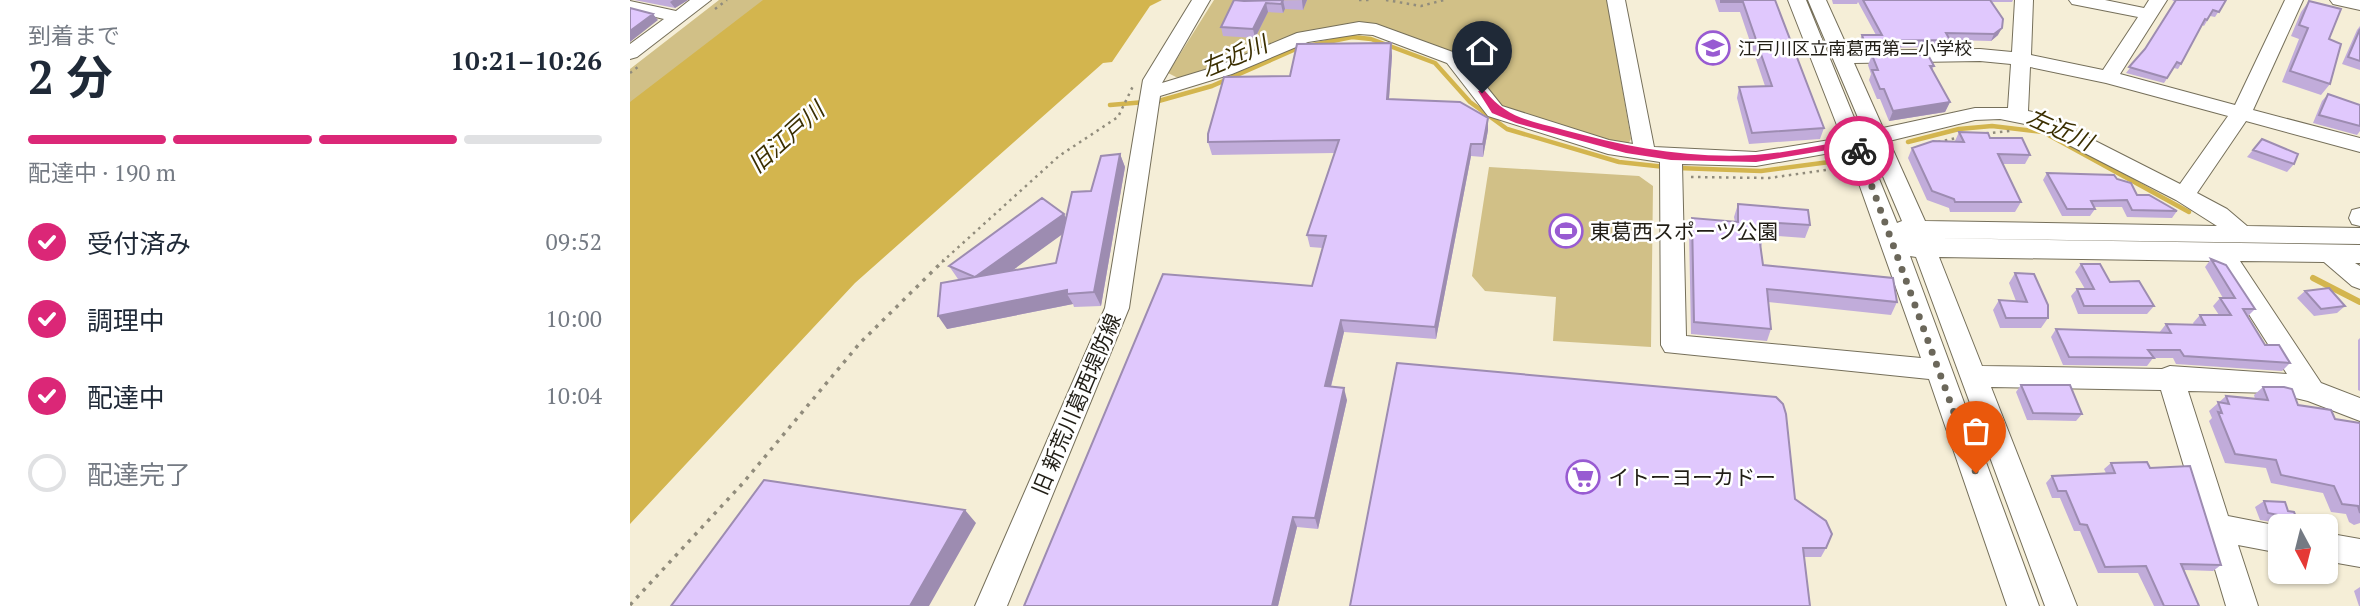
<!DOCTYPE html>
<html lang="ja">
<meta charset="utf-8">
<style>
:root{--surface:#fff;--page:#f2f2f3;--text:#1f2937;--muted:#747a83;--line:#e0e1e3;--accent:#db2777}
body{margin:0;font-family:"PT Serif","Noto Sans JP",serif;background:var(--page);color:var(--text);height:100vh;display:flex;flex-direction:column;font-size:26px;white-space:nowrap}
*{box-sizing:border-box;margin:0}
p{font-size:23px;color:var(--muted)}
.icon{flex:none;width:38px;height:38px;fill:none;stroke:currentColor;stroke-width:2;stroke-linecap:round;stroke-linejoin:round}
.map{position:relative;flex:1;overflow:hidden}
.panel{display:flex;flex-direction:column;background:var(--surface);width:630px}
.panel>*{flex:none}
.needle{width:46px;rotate:173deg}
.tools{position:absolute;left:1638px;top:514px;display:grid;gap:14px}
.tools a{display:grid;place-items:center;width:70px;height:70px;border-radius:10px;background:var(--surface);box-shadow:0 2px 5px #0004;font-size:35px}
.pin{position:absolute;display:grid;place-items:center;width:60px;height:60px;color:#fff;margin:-72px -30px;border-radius:50% 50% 50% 0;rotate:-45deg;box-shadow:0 0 7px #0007}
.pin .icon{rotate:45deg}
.courier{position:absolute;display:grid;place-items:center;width:70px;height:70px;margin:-35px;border:5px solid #db2777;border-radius:50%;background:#fff;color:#222;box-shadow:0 2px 9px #0007}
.head em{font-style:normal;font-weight:700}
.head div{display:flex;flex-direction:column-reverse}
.head{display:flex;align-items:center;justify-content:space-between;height:119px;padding:0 28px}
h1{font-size:46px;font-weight:700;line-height:52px}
.bar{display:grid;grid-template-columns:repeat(4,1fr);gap:10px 7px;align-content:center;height:84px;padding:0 28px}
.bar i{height:9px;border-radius:5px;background:var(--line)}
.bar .selected{background:var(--accent)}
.bar p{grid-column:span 4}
ol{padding:0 28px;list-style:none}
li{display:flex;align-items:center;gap:21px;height:77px}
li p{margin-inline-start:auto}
li .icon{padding:7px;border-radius:50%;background:var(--accent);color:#fff;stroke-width:4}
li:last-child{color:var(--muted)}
li i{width:38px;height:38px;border:4px solid var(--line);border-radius:50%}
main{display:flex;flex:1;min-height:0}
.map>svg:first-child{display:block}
.green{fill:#d1c087}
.water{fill:#d3b54e}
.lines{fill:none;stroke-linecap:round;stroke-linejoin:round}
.stream-far1{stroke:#d3b54e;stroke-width:4.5}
.stream{stroke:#d3b54e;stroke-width:6}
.minor-casing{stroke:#756f5a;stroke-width:2}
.path-far1{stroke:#918c7c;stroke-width:2.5;stroke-dasharray:2.5 4.5;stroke-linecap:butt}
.path{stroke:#918c7c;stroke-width:3.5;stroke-dasharray:3.5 6;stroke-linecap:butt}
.minor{fill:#fff;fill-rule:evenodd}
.wall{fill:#c1acda;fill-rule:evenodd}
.shaded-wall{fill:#9d8cb1}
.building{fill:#e0c8fd;stroke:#9d8cb1;stroke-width:2}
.route{fill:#db2777}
.done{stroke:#6b675a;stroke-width:7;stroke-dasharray:0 12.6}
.labels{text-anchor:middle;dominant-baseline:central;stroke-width:5;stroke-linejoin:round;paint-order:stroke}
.far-poi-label{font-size:18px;fill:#211e16;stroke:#fff;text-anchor:start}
.poi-label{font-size:21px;fill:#211e16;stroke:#fff;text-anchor:start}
.street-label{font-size:21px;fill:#211e16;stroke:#fff}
.water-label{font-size:23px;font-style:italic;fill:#3b2f01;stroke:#fff}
</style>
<main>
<section class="panel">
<div class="head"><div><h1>2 分</h1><p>到着まで</p></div><em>10:21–10:26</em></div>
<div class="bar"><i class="selected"></i><i class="selected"></i><i class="selected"></i><i></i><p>配達中 · 190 m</p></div>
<ol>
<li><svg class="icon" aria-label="check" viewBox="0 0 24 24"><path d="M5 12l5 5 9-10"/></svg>受付済み<p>09:52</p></li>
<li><svg class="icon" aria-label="check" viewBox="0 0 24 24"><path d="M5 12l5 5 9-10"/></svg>調理中<p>10:00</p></li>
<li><svg class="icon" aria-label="check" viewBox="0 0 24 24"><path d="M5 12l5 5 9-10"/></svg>配達中<p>10:04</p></li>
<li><i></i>配達完了</li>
</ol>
</section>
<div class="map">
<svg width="1730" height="606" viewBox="0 0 1730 606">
<rect width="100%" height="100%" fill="#f5eed7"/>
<path class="green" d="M89 0H142L0 113V69Z
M584 0H977L1001 139 997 146 894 117 870 105 828 56 730 24 552 80 538 73Z
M859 167 1009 176 1023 186 1021 347 923 341 926 297 855 291 842 276Z"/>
<path class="water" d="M133 0H532L520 6 482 62 473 63 225 283 0 524V102Z"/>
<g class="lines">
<path class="stream-far1" d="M525 102 582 86 668 48 722 37 741 39 805 63 840 102 877 129 989 162 1035 167
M480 105 515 102
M1278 142 1329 129 1362 126 1413 132 1559 212
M1048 168 1131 171 1207 161"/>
<path class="stream" d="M1683 278 1730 302"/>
<defs>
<path id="minor" d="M60 0H81L7 57 0 59V44L34 19 0 11V1L46 11Z
M562 0H580L532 83 588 66 667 33 729 22 746 24 831 55 872 106 979 140 1003 144 977 0H995L1024 147 1126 152 1212 138 1158 0H1176L1267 223 1272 221 1178 0H1196L1219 51 1350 49 1382 52 1385 0H1403L1401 55 1473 70 1508 17 1442 4 1439 0H1475L1514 8 1519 0H1537L1490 74 1605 105 1655 0H1673L1623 110 1730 138V152L1616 121 1567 193 1597 209 1617 226 1730 228V244L1302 238 1730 245V263H1725L1730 266V289L1722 286 1694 262 1610 261 1691 383 1730 398V421L1678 401 1645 393 1558 391 1598 516 1654 527H1650V553L1608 545 1628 606H1596L1531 390 1361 387 1447 606H1415L1286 257 1280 256 1409 606H1377L1299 379 1035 352 1031 345 1030 162 978 154 858 116 817 63 743 35 729 34 678 42 602 74 530 96 499 308 377 606H345L475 308 513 80ZM1350 61 1381 64 1378 108H1345L1253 128 1224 63ZM1400 67 1476 83 1598 116 1550 184 1412 114 1398 111ZM1370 119 1400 125 1546 200 1587 226 1295 221 1259 141 1345 120ZM1217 150 1291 358 1056 336 1052 164 1126 166ZM1309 257 1585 261 1657 374 1540 366 1532 369 1352 366Z
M1700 0H1730V10L1703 4Z
M1730 208V226L1722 224 1719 218 1722 210Z
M1696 533 1730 539V567L1696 561Z"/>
</defs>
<use href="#minor" class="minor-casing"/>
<path class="path-far1" d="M729 0H743
M756 0 791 6 814 0
M85 9 97 0
M0 73 9 66
M1349 134 1380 131
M1308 142 1331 137
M1061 177 1139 178 1217 167
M312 262 429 156 488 117 504 84"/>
<path class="path" d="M0 605 113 483 230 343 314 260"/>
<use href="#minor" class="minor"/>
</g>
<path class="wall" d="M4 0H58L45 8Z
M677 0 673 10 655 9 653 13 638 12 625 38 593 36 591 27 614 1Z
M1085 0H1145L1194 128 1190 139 1119 144 1107 98 1109 87 1135 86 1110 12H1089Z
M1202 0H1383L1382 2H1362L1368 35 1361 41 1320 40 1317 47 1231 48 1229 42 1232 35H1246L1228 2 1227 4H1203Z
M1542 0H1596L1585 17 1580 16 1574 26 1572 25 1551 64 1548 69 1544 68 1534 83 1496 73 1515 49 1545 2Z
M1679 1 1699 39 1700 84 1691 95 1652 82 1669 39 1661 36 1671 12Z
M1730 26V70L1712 64 1727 30Z
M761 43 762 56 759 99 858 130 853 157 841 156 806 339 714 332 701 387 717 400 688 529 667 527 648 606H394L682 286 693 248 680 247 677 235 704 153 582 155 578 142 660 76Z
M1242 55 1304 66 1302 70 1320 102 1315 112 1259 121 1250 99H1247L1239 80 1241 74 1238 65Z
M1698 94 1730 105V131L1727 135 1683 123 1692 101Z
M1329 132 1360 138 1400 155 1395 164H1373L1391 202 1385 212H1320L1319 208 1297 200 1278 158 1282 148 1325 141Z
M1632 139 1664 164 1657 172 1617 157Z
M490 154 495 167 471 306 444 307 443 304 317 329 330 280 328 279 319 266 434 214 436 218 461 191ZM433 233 426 263 381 271Z
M1417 173 1487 179 1507 195 1547 211 1542 218 1497 217 1492 207H1464L1465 209 1460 216H1432L1413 180Z
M1108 204 1180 225 1175 238 1134 235 1131 247 1133 265 1267 302 1261 315 1138 302 1141 329 1137 341 1061 334 1059 230 1062 218 1105 222 1104 217Z
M1581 259 1625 309 1617 317 1635 345 1660 363 1652 371 1546 364 1543 358H1523L1517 366 1433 365 1421 337 1426 329 1529 333 1536 324 1564 325 1563 323 1570 315H1589L1583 306 1590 298H1593L1575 267Z
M1451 264 1480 282 1524 306 1517 314H1448L1441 296 1447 289H1455L1445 272Z
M1385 273 1418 318 1411 328H1370L1363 310 1369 300 1386 301 1379 283Z
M1675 291 1715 306 1707 313 1684 316 1667 298Z
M1730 338V391L1728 390V340Z
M1391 385 1452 414 1446 421 1397 420 1386 392Z
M1633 387 1668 405 1705 419 1730 423V523L1724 525 1719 522 1716 514 1701 512 1693 493 1641 483 1636 468 1595 463 1579 421 1582 418 1579 411 1596 396 1625 399 1624 395Z
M1481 463 1520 468 1591 565 1583 571 1554 570 1569 606H1524L1508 573H1468L1450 531H1444L1430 498H1422L1416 483 1422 476 1476 473 1474 469Z
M1165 499 1196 548 1191 557H1174Z
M1634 501 1658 511 1670 527H1656L1655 524 1630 520 1625 507Z
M1730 587V606H1729L1724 591Z"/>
<path class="shaded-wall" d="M43 0H58L45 8 40 2Z
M653 0 655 9 653 13 651 4Z
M672 0H677L673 10 672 1Z
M636 3 638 12 625 38 623 29Z
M23 14 28 20 0 42V31Z
M1372 28 1368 35 1361 41 1364 34Z
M761 43 762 56 758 112 757 99Z
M1320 102 1315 112 1259 121 1263 111Z
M858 118V130L853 157V144Z
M841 144V156L806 339 805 327Z
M490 154 495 167 471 306 464 292Z
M434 214 441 228 354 291 345 277Z
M437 290V294L443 304 317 329 308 316Z
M711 320 714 332 698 398 695 386Z
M714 388 717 400 688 529 685 518Z
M335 510 346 523 299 606H280Z
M663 517 667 527 648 606H642Z"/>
<path class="building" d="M604 0 614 1 653 0 651 4 636 3 623 29 591 27Z
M1091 0H1145L1194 128 1122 133 1109 87 1142 86 1113 2H1091Z
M1233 0H1360L1373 19 1372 28 1364 34 1316 33 1320 40 1234 41 1232 35H1252Z
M1546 0H1596L1589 12 1583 10 1577 20 1575 19 1551 64 1547 62 1537 78 1499 67 1515 49Z
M1679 1 1711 9 1699 39 1711 44 1700 84 1660 71 1678 28 1669 25Z
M0 8 23 14 0 31Z
M1730 29V61L1718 57Z
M761 43 757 99 830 102 858 118 853 144H841L805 327 711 320 695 386 714 388 685 518 663 517 642 606H394L533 274 682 286 696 236 677 235 709 140 578 142V134L594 77 660 76 667 44Z
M1242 55H1298L1304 66H1300L1320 102 1263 111 1254 89H1250L1242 70H1248Z
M1698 94 1730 105V126L1689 115Z
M1329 132 1358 133 1360 138H1392L1400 155 1368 154 1391 202H1325L1324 199 1302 191 1282 148 1303 141 1334 142Z
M1632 139 1668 154 1664 164 1623 150Z
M490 154 464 292 437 294V290L308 316 311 283 345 277 319 266 412 198 434 214 345 277 426 263 442 192 461 191 471 156Z
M1417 173 1484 175 1487 179 1501 183 1507 195H1519L1547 211 1502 210 1497 200 1461 201 1465 209H1437Z
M1108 204 1178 210 1180 225 1132 222 1134 237 1129 236 1133 265 1263 278 1267 302 1137 289 1141 329 1064 322 1062 218 1108 222Z
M1581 259 1596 265 1625 309H1613L1635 345H1649L1660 363 1554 356 1550 350H1518L1524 358 1439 357 1426 329 1541 333 1536 324 1575 325 1570 315H1601L1590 298H1605Z
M1451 264H1470L1480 282 1509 281 1524 306H1454L1447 289H1464Z
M1385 273 1404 274 1418 305V318H1376L1369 300 1397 302Z
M1699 288 1715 306 1691 309 1675 291Z
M767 363 1146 397 1153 404 1156 414 1165 499 1196 521 1202 534 1196 548H1173L1180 606H720Z
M1391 385H1440L1452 414 1403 413Z
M1633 387H1654L1662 389 1668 405 1701 410 1705 419 1730 423V513L1728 506 1712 504 1704 486 1651 475 1646 460 1605 454 1588 412 1592 413 1588 402 1599 404 1596 396 1638 400Z
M1517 462 1520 468 1560 466 1591 565 1551 564 1569 606H1534L1516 566 1475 567 1457 525 1450 524 1436 491H1428L1422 476 1485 473 1481 463Z
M134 480 335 510 280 606H41Z
M1634 501 1655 502 1658 511 1664 512 1670 527 1662 526 1666 521 1663 518 1638 513Z"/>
<path class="route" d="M848 91H855C878 119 901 121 934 130 997 147 1059 159 1125 155 1158 153 1193 144 1226 139L1234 151 1226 153 1222 146 1126 162 1041 160 996 153 886 123 862 113Z"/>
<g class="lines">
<path class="done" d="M1229 151 1346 473"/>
</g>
<defs>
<symbol id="school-ring" viewBox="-11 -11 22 22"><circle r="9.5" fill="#fff" stroke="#985bd2" stroke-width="1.5"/><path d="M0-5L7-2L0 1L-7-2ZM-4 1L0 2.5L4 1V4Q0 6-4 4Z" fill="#985bd2"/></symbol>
<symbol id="stadium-ring" viewBox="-11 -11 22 22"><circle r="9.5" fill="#fff" stroke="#985bd2" stroke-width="1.5"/><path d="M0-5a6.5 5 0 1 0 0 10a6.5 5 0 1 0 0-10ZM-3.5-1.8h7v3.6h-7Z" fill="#985bd2"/></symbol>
<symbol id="supermarket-ring" viewBox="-11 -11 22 22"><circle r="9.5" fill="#fff" stroke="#985bd2" stroke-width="1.5"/><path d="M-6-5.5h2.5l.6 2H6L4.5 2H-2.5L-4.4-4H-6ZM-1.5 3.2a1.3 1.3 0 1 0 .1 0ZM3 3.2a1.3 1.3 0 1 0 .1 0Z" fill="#985bd2"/></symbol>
</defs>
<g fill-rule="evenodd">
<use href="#school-ring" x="1064" y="29" width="38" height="38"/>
<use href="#stadium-ring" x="917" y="212" width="38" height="38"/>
<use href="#supermarket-ring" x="934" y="458" width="38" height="38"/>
</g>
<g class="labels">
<g class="far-poi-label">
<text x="1108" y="48">江戸川区立南葛西第二小学校</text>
</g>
<g class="poi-label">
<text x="960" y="231">東葛西スポーツ公園</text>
<text x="978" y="477">イトーヨーカドー</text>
</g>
<g class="street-label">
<text transform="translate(446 404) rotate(-67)">旧 新荒川葛西堤防線</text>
</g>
<g class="water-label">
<text transform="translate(604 56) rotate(-23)">左近川</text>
<text transform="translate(1430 129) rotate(24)">左近川</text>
<text transform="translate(156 137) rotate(-42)">旧江戸川</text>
</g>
</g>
</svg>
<div class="tools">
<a><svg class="needle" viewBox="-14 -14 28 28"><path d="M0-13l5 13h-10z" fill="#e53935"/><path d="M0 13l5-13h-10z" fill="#747a83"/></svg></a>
</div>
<div class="pin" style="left:1346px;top:473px;background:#ea580c"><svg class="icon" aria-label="bag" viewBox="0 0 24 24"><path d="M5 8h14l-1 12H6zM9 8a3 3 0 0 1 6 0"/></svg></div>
<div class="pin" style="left:852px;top:93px;background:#1f2937"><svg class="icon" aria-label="home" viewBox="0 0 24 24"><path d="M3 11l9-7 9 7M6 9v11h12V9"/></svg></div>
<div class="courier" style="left:1229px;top:151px"><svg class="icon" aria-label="bike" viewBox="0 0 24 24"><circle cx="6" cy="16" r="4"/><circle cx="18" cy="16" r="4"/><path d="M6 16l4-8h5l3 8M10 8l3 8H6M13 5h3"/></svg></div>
</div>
</main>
